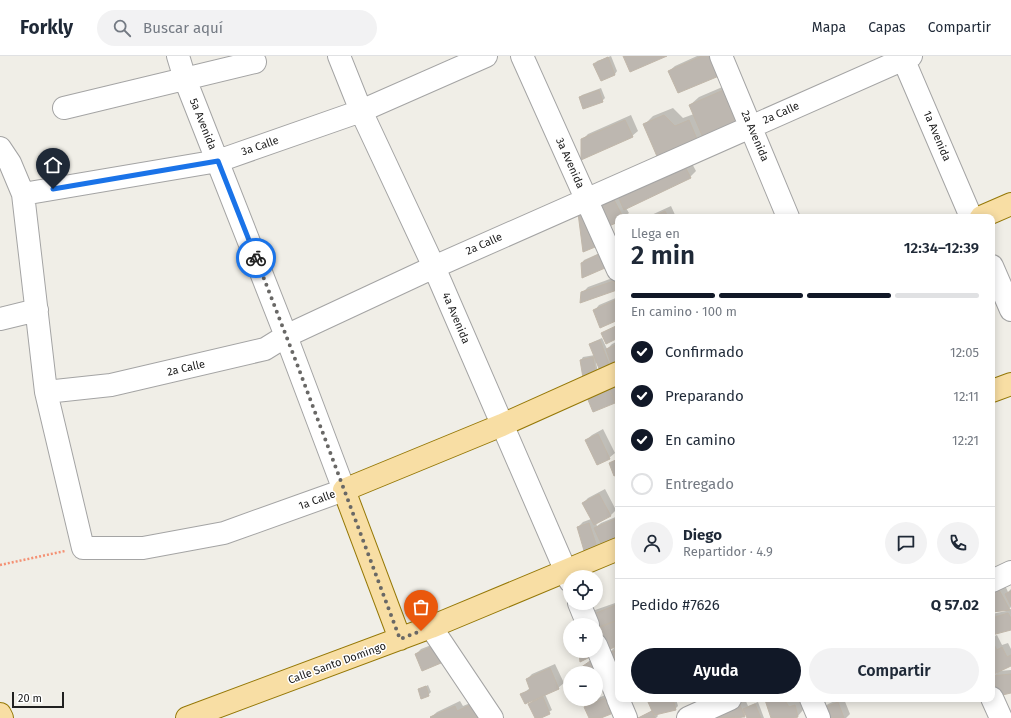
<!DOCTYPE html>
<html lang="es">
<meta charset="utf-8">
<style>
:root{--surface:#fff;--page:#f2f2f3;--text:#1f2937;--muted:#747a83;--line:#e0e1e3;--accent:#111827}
body{margin:0;font-family:"Fira Sans",sans-serif;background:var(--page);color:var(--text);height:100vh;display:flex;flex-direction:column;font-size:15px;white-space:nowrap}
*{box-sizing:border-box;margin:0}
p{font-size:13px;color:var(--muted)}
.icon{flex:none;width:22px;height:22px;fill:none;stroke:currentColor;stroke-width:2;stroke-linecap:round;stroke-linejoin:round}
.map{position:relative;flex:1;overflow:hidden}
.panel{position:absolute;left:615px;top:158px;width:380px;height:488px;display:flex;flex-direction:column;background:var(--surface);border-radius:8px;box-shadow:0 2px 10px #0003}
.panel>*{flex:none}
.controls{position:absolute;left:563px;top:514px;display:grid;gap:8px}
.controls a{display:grid;place-items:center;width:40px;height:40px;border-radius:50%;background:var(--surface);box-shadow:0 2px 10px #0003;font-size:20px}
.scale{position:absolute;left:12px;bottom:10px;width:52px;box-sizing:border-box;padding-left:4px;border:2px solid #202020;border-top:0;font-size:11px;line-height:14px;white-space:nowrap;color:#202020;-webkit-text-stroke:3px #fff;paint-order:stroke}
.pin{position:absolute;display:grid;place-items:center;width:34px;height:34px;color:#fff;margin:-41px -17px;border-radius:50% 50% 50% 0;rotate:-45deg;box-shadow:0 0 4px #0007}
.pin .icon{rotate:45deg}
.courier{position:absolute;display:grid;place-items:center;width:40px;height:40px;margin:-20px;border:3px solid #1a73e8;border-radius:50%;background:#fff;color:#222;box-shadow:0 1px 5px #0007}
.headline em{font-style:normal;font-weight:600}
.headline div{display:flex;flex-direction:column-reverse}
.headline{display:flex;align-items:center;justify-content:space-between;height:68px;padding:0 16px}
h1{font-size:26px;font-weight:600;line-height:30px}
.bar{display:grid;grid-template-columns:repeat(4,1fr);gap:6px 4px;align-content:center;height:48px;padding:0 16px}
.bar i{height:5px;border-radius:3px;background:var(--line)}
.bar .selected{background:var(--accent)}
.bar p{grid-column:span 4}
.line{display:flex;align-items:center;gap:10px;padding:0 16px;border-top:1px solid var(--line)}
.line div{flex:1}
.round{display:grid;place-items:center;flex:none;width:42px;height:42px;border-radius:21px;background:var(--page)}
ol{padding:0 16px;list-style:none}
li{display:flex;align-items:center;gap:12px;height:44px}
li p{margin-inline-start:auto}
li .icon{padding:4px;border-radius:50%;background:var(--accent);color:#fff;stroke-width:4}
li:last-child{color:var(--muted)}
li i{width:22px;height:22px;border:2px solid var(--line);border-radius:50%}
.action{display:flex;gap:8px;margin-top:auto;padding:8px 16px}
.action a{flex:1;height:46px;border-radius:24px;background:var(--accent);color:#fff;font-size:16px;font-weight:600;line-height:46px;text-align:center}
.action a+a{background:var(--page);color:var(--text)}
header{display:flex;align-items:center;gap:24px;box-sizing:border-box;height:56px;padding:0 20px;background:var(--surface);border-bottom:1px solid var(--line)}
header strong{font-size:19px}
nav{display:flex;gap:22px;margin-inline-start:auto;font-size:14px}
.search{width:280px;height:36px;background:var(--page);display:flex;align-items:center;gap:10px;box-sizing:border-box;padding:0 14px;border-radius:22px;color:var(--muted);font-size:15px}
.map>svg:first-child{display:block}
.shadow{fill:#0003}
.building{fill:#bdb7b0;stroke:#c1b7aa}
.lines{fill:none;stroke-linecap:round;stroke-linejoin:round}
.minor-casing{stroke:#a4a4a4;stroke-width:24}
.major-casing{stroke:#957807;stroke-width:24}
.path{stroke:#f49174;stroke-width:2.5;stroke-dasharray:2 2;stroke-linecap:butt}
.minor{stroke:#fff;stroke-width:22}
.major{stroke:#f8dea4;stroke-width:22}
.done{stroke:#696866;stroke-width:4;stroke-dasharray:0 7.2}
.route{stroke:#1a73e8;stroke-width:5}
.labels{text-anchor:middle;dominant-baseline:central;stroke-width:3;stroke-linejoin:round;paint-order:stroke}
.street-label{font-size:11px;fill:#202020;stroke:#fff}
</style>
<header>
<strong>Forkly</strong>
<div class="search"><svg class="icon" aria-label="search" viewBox="0 0 24 24"><circle cx="10" cy="10" r="6"/><path d="M15 15l6 6"/></svg>Buscar aquí</div>
<nav><a>Mapa</a><a>Capas</a><a>Compartir</a></nav>
</header>
<div class="map">
<svg width="1011" height="662" viewBox="0 0 1011 662">
<rect width="100%" height="100%" fill="#f0eee7"/>
<path class="shadow" d="M611 0 617 15 615 18 601 24 595 8 597 5Z
M697 0H718L669 15 675 10Z
M734 26 749 59 698 87 645 68 653 60 673 52 683 62 694 58 690 49 699 41Z
M601 32 605 42 602 45 580 41 582 39Z
M631 59 638 75 632 80 582 84 588 78Z
M689 102 696 115 690 121 626 152 629 157 624 161H618V165L598 151Z
M671 150 676 161H647Z
M602 196 605 211 582 221V207L584 204Z
M618 220V232L617 233 581 245 582 237 588 231Z
M618 241V263L594 255 599 249Z
M602 282 607 293 612 288 618 285V310H610L596 306 598 317 595 319 581 304 583 301 595 299 590 288 593 286Z
M618 325V349L616 344 614 346 587 339Z
M603 373 615 397 609 402 586 384 592 379Z
M605 433 616 454 611 459 596 467 597 470 601 467 618 460V487L597 493 578 471 583 466 591 463 583 447 588 442Z
M1004 527 1008 536 1011 533V551L1008 554 1011 553V573L992 578V558L1006 555V553L992 555V533Z
M618 546V589L608 593 599 571H596L590 560 595 554Z
M997 579 1002 589 1008 587 1011 593V609L999 615 1011 614V636L993 620 998 616 992 618V581Z
M439 586 445 601 440 606 416 598 421 593Z
M615 591H618V603L608 598Z
M555 608 564 627 558 632 545 638 552 654 539 662H536L529 648 534 643 521 639 530 632 527 623 532 618Z
M428 629 431 636 428 639 419 634Z
M610 637 616 651 611 657 598 662H590L586 651 591 645Z
M485 641 490 662H430L437 656 460 645 463 650Z
M655 643H676L678 650 675 653 656 657 658 660 656 662H638L653 654 650 646Z
M743 643H745L748 650 758 646 764 662H748L747 658 741 662H716L714 658 720 652Z
M767 643H793L795 646 800 645 803 654 798 660 791 662H772L766 644Z
M839 643H844L850 658 846 662H826L822 653 828 648Z"/>
<path class="building" d="M623 0H667L630 16Z
M702 0H710L719 20 678 37 668 15Z
M608 1 615 19 601 25 593 8Z
M726 33 741 68 704 84 689 49Z
M599 34 603 46 583 53 579 41Z
M664 59 675 70 689 64 699 88 659 105 643 68Z
M625 64 633 81 581 104V83Z
M683 107 691 122 624 154 617 138Z
M613 142 623 161H618V166L607 171 597 151Z
M665 155 668 161H652Z
M578 157 585 158 600 189 583 196Z
M618 177V192L611 180Z
M599 198 605 212 582 222 581 207Z
M614 225 617 234 580 247 581 236Z
M618 243V264L600 272 593 254Z
M618 269V282L606 288 601 277Z
M600 284 610 311 600 315 589 288Z
M618 288V311L613 313 606 293Z
M593 301 596 320 583 322 580 304Z
M618 328V352L609 331Z
M607 330 615 347 593 356 586 339Z
M598 378 610 403 597 409 585 384Z
M618 403V418L614 420 609 407Z
M599 438 611 460 594 469 582 447Z
M618 462V488L604 494 594 472Z
M589 467 598 494 585 498 577 471Z
M998 532 1010 554 992 556V535Z
M1011 535V550L1005 538Z
M618 548V564L596 572 589 560Z
M1008 557 1011 562V574L992 579V562Z
M618 564V590L607 594 598 572Z
M992 585 997 594 1002 591 1007 601 1011 599V610L992 619Z
M433 590 441 607 422 615 415 598Z
M618 594V604L610 606 607 597Z
M584 595H589L594 599 580 606 579 597Z
M593 603 600 623 596 625V617H580V612Z
M550 612 559 633 525 648 520 638 530 634 526 623Z
M1011 618V637L998 640 992 620Z
M426 630 429 640 421 643 418 633Z
M543 641 550 658 541 662H535L528 648Z
M605 642 611 658 601 662H589L584 651Z
M661 643H673L676 654 655 659 652 655 648 646Z
M694 643H704L696 647Z
M767 643H784L789 651 795 649 798 661 794 662H771L765 644Z
M479 645 486 662H431L430 661 455 650 457 655Z
M838 646 844 662H825L821 653Z
M739 647 745 661 715 662 713 657Z
M755 648 761 662H747L743 653Z
M652 655 655 662H638Z"/>
<g class="lines">
<defs>
<path id="minor" d="M339 0 361 55 434 211 570 525
M522 0 618 214
M721 0 788 161
M902 0 971 161
M64 52 255 6
M0 92 10 107 23 138 46 336 83 492H143L224 477 344 434 286 280 185 23 178 0
M23 138 218 105 361 55 486 0
M992 210 1011 254
M0 263 37 254
M46 336 111 329 265 293 286 280 434 211 911 0
M992 525 1011 516
M579 547 588 569
M431 571 492 662
M596 589 618 642
M992 642 1001 662
M618 643 626 662
M811 643 819 662
M688 662 730 643"/>
<path id="major" d="M981 161 1011 148
M992 335 1011 328
M400 583 344 434 502 369 618 317
M0 658 2 662
M187 662 431 571 618 493"/>
</defs>
<use href="#minor" class="minor-casing"/>
<use href="#major" class="major-casing"/>
<path class="path" d="M0 509 65 495"/>
<use href="#minor" class="minor"/>
<use href="#major" class="major"/>
</g>
<g class="lines">
<path class="done" d="M256 202 297 308 400 583 421 575"/>
<path class="route" d="M53 133 218 105 256 202"/>
</g>
<g class="labels">
<g class="street-label">
<text transform="translate(781 57) rotate(-24)">2a Calle</text>
<text transform="translate(203 68) rotate(68)">5a Avenida</text>
<text transform="translate(755 80) rotate(67)">2a Avenida</text>
<text transform="translate(937 80) rotate(67)">1a Avenida</text>
<text transform="translate(260 90) rotate(-19)">3a Calle</text>
<text transform="translate(570 107) rotate(66)">3a Avenida</text>
<text transform="translate(484 188) rotate(-24)">2a Calle</text>
<text transform="translate(456 262) rotate(67)">4a Avenida</text>
<text transform="translate(186 312) rotate(-13)">2a Calle</text>
<text transform="translate(317 444) rotate(-20)">1a Calle</text>
<text transform="translate(337 607) rotate(-20)">Calle Santo Domingo</text>
</g>
</g>
</svg>
<div class="controls">
<a><svg class="icon" aria-label="locate" viewBox="0 0 24 24"><circle cx="12" cy="12" r="6"/><path d="M12 2v4M12 18v4M2 12h4M18 12h4"/></svg></a>
<a>+</a>
<a>−</a>
</div>
<div class="scale">20 m</div>
<div class="pin" style="left:421px;top:575px;background:#ea580c"><svg class="icon" aria-label="bag" viewBox="0 0 24 24"><path d="M5 8h14l-1 12H6zM9 8a3 3 0 0 1 6 0"/></svg></div>
<div class="pin" style="left:53px;top:133px;background:#1f2937"><svg class="icon" aria-label="home" viewBox="0 0 24 24"><path d="M3 11l9-7 9 7M6 9v11h12V9"/></svg></div>
<div class="courier" style="left:256px;top:202px"><svg class="icon" aria-label="bike" viewBox="0 0 24 24"><circle cx="6" cy="16" r="4"/><circle cx="18" cy="16" r="4"/><path d="M6 16l4-8h5l3 8M10 8l3 8H6M13 5h3"/></svg></div>
<section class="panel">
<div class="headline"><div><h1>2 min</h1><p>Llega en</p></div><em>12:34–12:39</em></div>
<div class="bar"><i class="selected"></i><i class="selected"></i><i class="selected"></i><i></i><p>En camino · 100 m</p></div>
<ol>
<li><svg class="icon" aria-label="check" viewBox="0 0 24 24"><path d="M5 12l5 5 9-10"/></svg>Confirmado<p>12:05</p></li>
<li><svg class="icon" aria-label="check" viewBox="0 0 24 24"><path d="M5 12l5 5 9-10"/></svg>Preparando<p>12:11</p></li>
<li><svg class="icon" aria-label="check" viewBox="0 0 24 24"><path d="M5 12l5 5 9-10"/></svg>En camino<p>12:21</p></li>
<li><i></i>Entregado</li>
</ol>
<div class="line" style="height:72px"><a class="round"><svg class="icon" aria-label="person" viewBox="0 0 24 24"><circle cx="12" cy="8" r="4"/><path d="M4 21q1-7 8-7t8 7"/></svg></a><div><b>Diego</b><p>Repartidor · 4.9</p></div><a class="round"><svg class="icon" aria-label="chat" viewBox="0 0 24 24"><path d="M4 5h16v11H9l-5 4z"/></svg></a><a class="round"><svg class="icon" aria-label="phone" viewBox="0 0 24 24"><path d="M5 4h4l2 5-3 2q2 4 5 5l2-3 5 2v4C11 20 4 13 5 4z"/></svg></a></div>
<div class="line" style="height:52px"><div>Pedido #7626</div><b>Q 57.02</b></div>
<div class="action"><a>Ayuda</a><a>Compartir</a></div>
</section>
</div>
